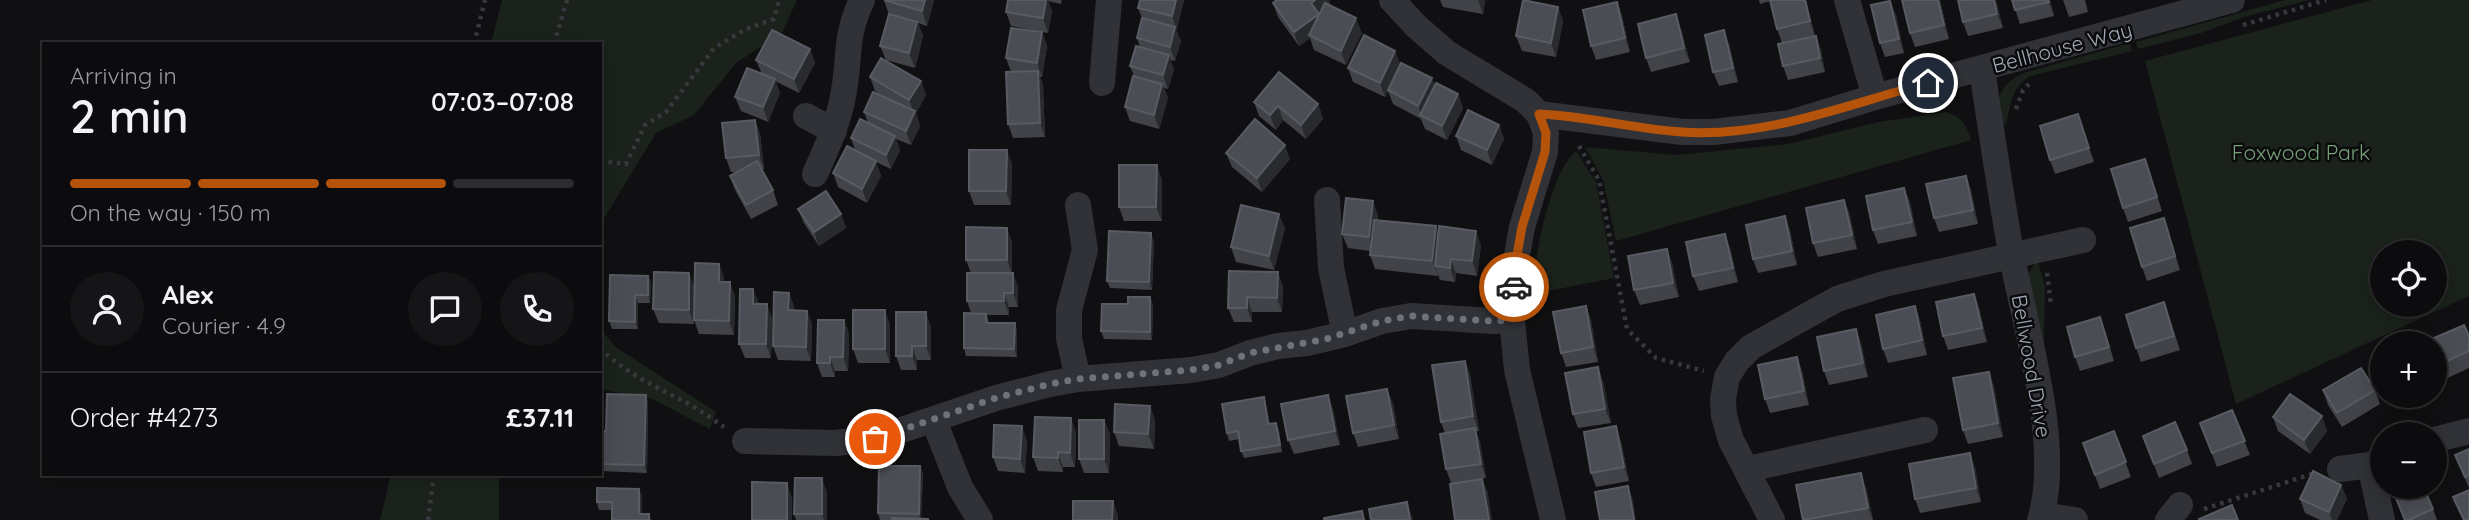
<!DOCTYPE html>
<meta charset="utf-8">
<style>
:root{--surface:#0c0c0e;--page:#151517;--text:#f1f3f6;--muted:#9a9b9e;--line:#2c2c2e;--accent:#b45309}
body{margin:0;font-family:Quicksand,sans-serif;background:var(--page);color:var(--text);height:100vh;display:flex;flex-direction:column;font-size:26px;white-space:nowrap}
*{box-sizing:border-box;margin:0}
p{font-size:23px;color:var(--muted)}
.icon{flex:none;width:38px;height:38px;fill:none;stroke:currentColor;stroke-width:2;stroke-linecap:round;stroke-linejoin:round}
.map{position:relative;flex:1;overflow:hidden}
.panel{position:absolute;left:42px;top:42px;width:560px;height:434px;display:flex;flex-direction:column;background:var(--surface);border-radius:0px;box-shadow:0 4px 18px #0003,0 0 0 2px var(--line)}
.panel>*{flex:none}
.tools{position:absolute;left:2370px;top:240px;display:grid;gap:14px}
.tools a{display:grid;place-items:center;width:77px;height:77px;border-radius:50%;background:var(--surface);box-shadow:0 4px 18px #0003,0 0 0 2px var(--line);font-size:35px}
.pin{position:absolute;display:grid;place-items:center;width:60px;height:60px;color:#fff;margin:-30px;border:4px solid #fff;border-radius:50%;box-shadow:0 2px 7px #0007}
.courier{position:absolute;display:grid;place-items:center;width:70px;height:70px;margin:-35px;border:5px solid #b45309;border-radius:50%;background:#fff;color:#222;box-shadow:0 2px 9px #0007}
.summary em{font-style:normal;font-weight:600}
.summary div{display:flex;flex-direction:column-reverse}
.summary{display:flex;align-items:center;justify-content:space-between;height:119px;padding:0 28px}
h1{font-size:46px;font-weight:600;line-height:52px}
.bar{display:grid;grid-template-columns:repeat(4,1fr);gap:10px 7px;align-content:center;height:84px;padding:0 28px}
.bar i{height:9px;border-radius:5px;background:var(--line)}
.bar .on{background:var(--accent)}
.bar p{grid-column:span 4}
.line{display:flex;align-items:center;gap:18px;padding:0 28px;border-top:2px solid var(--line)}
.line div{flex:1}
.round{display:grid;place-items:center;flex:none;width:74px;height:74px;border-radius:37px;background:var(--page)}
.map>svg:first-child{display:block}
.green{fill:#1a221b;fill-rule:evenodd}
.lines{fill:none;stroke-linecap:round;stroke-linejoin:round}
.path{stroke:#37393e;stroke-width:4.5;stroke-dasharray:3.5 5;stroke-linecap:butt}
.street{stroke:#313237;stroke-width:26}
.wall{fill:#414348}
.shaded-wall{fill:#292a2e}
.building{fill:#4b4d54;stroke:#595b63;stroke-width:2}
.done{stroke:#6e727b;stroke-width:7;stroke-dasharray:0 12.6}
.route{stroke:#b45309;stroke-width:9}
.labels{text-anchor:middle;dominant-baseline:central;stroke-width:5;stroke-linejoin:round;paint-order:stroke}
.street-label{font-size:21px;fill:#a0a7b4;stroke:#0b0b0d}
.park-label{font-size:21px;fill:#76a177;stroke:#0b0b0d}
</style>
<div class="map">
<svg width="2469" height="520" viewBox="0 0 2469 520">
<rect width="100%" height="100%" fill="#101012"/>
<path class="green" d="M502 0H797L782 33 736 63 694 115 656 133 600 225V44H491Z
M2285 0H2309L2244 17 2201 33 2138 49 2136 42Z
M2372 0H2469V296L2236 404 2145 61ZM2382 252H2434V304H2382Z
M2130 43 2132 51 2031 76C2012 85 2011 104 2006 124L1998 126C1997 98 1997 87 2023 73Z
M1946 112C1962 117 1966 125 1971 140L1616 241 1603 180 1585 147 1676 155 1788 144 1879 122Z
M1576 151 1596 182 1614 278 1533 294C1533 261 1550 173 1576 151Z
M2037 260 2045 285 2044 346 2027 276Z
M600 329 617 348 716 412 710 429 652 399 600 389Z
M391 474H499V520H380Z"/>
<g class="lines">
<path class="path" d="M2243 25 2326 0
M474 44 485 0
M554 44 567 0
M2016 109 2023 90 2029 84
M1579 146 1599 180 1627 329 1656 358 1704 371
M600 161 626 164 645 125 666 112 714 48 744 30 774 19 779 0
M2047 273 2051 305
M600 348C625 373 656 387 687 403 700 410 712 419 724 427
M2204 509 2315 473
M428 520 434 474"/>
<path class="street" d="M1392 0 1416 26 1447 53 1526 101 1539 114 1546 133 1545 152 1522 227 1515 266 1512 320 1517 370 1553 520
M1847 0 1875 97
M1982 69C1991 130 2000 191 2011 252 2025 328 2063 446 2040 520
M1102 83 1109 0
M1539 114 1682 132H1714L1790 123 1875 97 2232 0
M806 116 834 131
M815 174C827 147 839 121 844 91 850 56 845 35 862 0
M1327 200 1331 268 1345 334
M1078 205 1085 250 1069 310V338L1078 379
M934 421 960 487 980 520
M2434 440 2469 431
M745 441 835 443 875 439 996 398 1050 384 1078 379 1191 370 1219 365 1250 353 1278 346 1307 343 1345 334 1382 321 1411 316 1493 321 1512 320
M2370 465 2382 520
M1748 469 1925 430
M2340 469 2370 465 2382 460
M2042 515 2075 520
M1772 520 1731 440 1724 416 1723 399 1727 377 1737 361 1751 347 1837 299 1884 284 2083 240
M2168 520 2180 505"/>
</g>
<path class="wall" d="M884 0H934L927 26 918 23 923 36 915 68 886 60 880 46 889 15Z
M1008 0H1062L1061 4 1048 1 1052 11 1048 33 1011 26 1006 12Z
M1184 0 1176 30 1181 41 1175 61 1170 60 1174 69 1168 89 1164 88 1168 98 1159 129 1130 121 1125 107 1134 76 1130 66 1140 47 1137 38 1142 18 1138 8Z
M1440 0H1485L1483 14 1443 7Z
M1759 0H1806L1815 36 1821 50 1825 72 1788 80 1783 66 1782 43 1777 29 1770 1 1760 4Z
M1902 0H1940L1949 39 1915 47 1910 33Z
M1996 0 2003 28 1968 36 1963 22Z
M2012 0H2050L2054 16 2020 24Z
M2063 0H2085L2088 12 2069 17Z
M1890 1 1896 15 1904 53 1885 57 1880 43Z
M1617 2 1622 16 1630 52 1596 60 1591 46Z
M1273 3 1331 6 1362 33 1346 65 1314 50 1310 38 1299 46 1278 17Z
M1558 7 1563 21 1556 57 1522 51 1516 36Z
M1681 29 1690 62 1651 72 1646 58Z
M1042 32 1047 46 1042 77H1040L1043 85 1045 137 1013 138 1008 124 1011 72 1006 58Z
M1729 44 1738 82 1719 86 1713 72Z
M810 49 815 63 799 93 775 81 780 93 768 122 741 111 735 97 762 74 756 60Z
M1395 51 1400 65 1435 85 1458 94 1463 108 1447 140 1425 129 1421 119 1393 104 1388 91 1385 97 1353 82 1348 68Z
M870 77 921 81 926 95 916 113 920 126 911 145 896 139 900 150 891 169 876 162 881 176 867 203 838 187 833 173 855 150 851 138 868 123 864 112 887 99 875 91Z
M1254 102 1318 104 1323 119 1306 139 1283 120 1276 130 1259 116Z
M2078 114 2094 162 2055 174 2050 160Z
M755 120 760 134 764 169H761L773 190 778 205 751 219 735 190 730 176 738 172H731L726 158Z
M1499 125 1504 139 1492 165 1461 150 1456 136Z
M1226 153 1290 159 1262 192 1232 167Z
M1012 164 1011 205H974L969 191Z
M2150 173 2162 211 2128 222 2123 208Z
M1966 176 1971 190 1978 224 1939 232 1934 218Z
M1162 180V221H1124L1119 207Z
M1904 188 1910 202 1917 236 1878 244 1873 230Z
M1844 200 1850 215 1857 249 1818 257 1813 243Z
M798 209 841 214 846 228 819 246 804 223Z
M1378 215V220L1439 233 1481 245 1477 276 1456 273 1455 282 1440 280 1438 274V276L1375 269 1370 255V251L1348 248 1342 234Z
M2164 218 2180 270 2147 281 2142 267Z
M1285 228 1274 270 1236 262 1231 247Z
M1790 230 1797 265 1758 273 1753 259Z
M1154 241 1152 290 1110 288 1107 281Z
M1012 242V273L1018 287V307H1009V315H987L989 323 1017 330V357L966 356 964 348 971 313 967 301 971 273 966 260Z
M1730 248 1738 282 1699 291 1693 276Z
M1667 249 1672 263 1679 297 1640 305 1634 290Z
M719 264 724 278V282L735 296 734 335 699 334 694 320V324L659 323 653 309 689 273 694 287Z
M1229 271 1283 286 1282 312H1252V322H1234L1228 308Z
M648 276 651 283 650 303H638V329H612L609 321Z
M789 293 794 307V310L807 311 812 325 811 361 778 360 773 346Z
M1974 294 1979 308 1987 342 1948 350 1943 336Z
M1150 297 1153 305 1152 340 1104 339 1101 331 1128 304Z
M2164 302 2180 350 2141 362 2136 348Z
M758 304 772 318 771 358H745L739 344Z
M1586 306 1591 320 1598 362 1566 367 1561 353Z
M1915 306 1920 320 1927 355 1888 363 1883 349Z
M844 320 849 334 848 371H835V377H822L817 363Z
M890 324V363H858L853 349Z
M931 327V360H917V370H901L896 356Z
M2105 331 2114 361 2080 371 2075 357Z
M2469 336V368L2441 381 2434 366V343Z
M1861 343 1868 377 1829 385 1824 371Z
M1797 357 1802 371 1809 405 1770 413 1765 399Z
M1465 361 1470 375 1479 431H1476L1480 442 1486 478 1469 481 1482 479 1488 493 1451 483 1446 469 1445 433 1441 422Z
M1989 372 1994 386 2003 437 1968 444 1963 430Z
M1603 381 1611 423 1578 428 1573 414Z
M2323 390H2375L2380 404 2342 427 2328 405Z
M2385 396H2419V400L2387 399Z
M1264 397 1266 405 1270 424 1279 431 1282 452 1244 458 1241 451 1239 439 1229 441 1227 433Z
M648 402 647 473 600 471V431H606Z
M1393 403 1399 439 1358 447 1353 433Z
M1150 406 1155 420 1154 449 1119 446 1114 432Z
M1333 409 1340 445 1294 454 1288 440Z
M2232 410 2250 455 2217 467 2200 423Z
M2322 416 2327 431 2310 454 2278 431 2273 417Z
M1104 420 1110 434 1109 473H1084L1079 459Z
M2114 431 2131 477 2100 489 2083 443Z
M1076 432 1075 467H1063V472L1038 471 1033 457Z
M2143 436 2187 450 2192 464 2159 478Z
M1027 441 1025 473 998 471 993 457Z
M1621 441 1629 481 1596 487 1591 473Z
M2469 449V488L2455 455Z
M920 466 923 474 921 519 929 520H880L878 513Z
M1975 467 1981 502 1920 513 1915 499Z
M2341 485 2347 499 2337 520H2320L2305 513 2300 499Z
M2391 486 2433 509 2437 520H2404Z
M1866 487 1873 520H1803Z
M639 489 642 496V514H649L651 520H612V510H599L597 502Z
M827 492V520H796L794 514Z"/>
<path class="shaded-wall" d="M925 0H934L927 26 922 11Z
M1046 0H1048L1052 11 1048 33 1043 18Z
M1176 0H1184L1177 30 1172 16Z
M1315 0H1329L1331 7 1309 35 1310 38 1299 46 1294 32 1311 3Z
M1478 0H1485L1483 14Z
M1805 0H1806L1815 36 1810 21Z
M1938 0H1940L1949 39 1944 25Z
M1994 0H1996L2003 28 1997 14Z
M2048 0H2050L2054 16Z
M1890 1 1896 15 1904 53 1899 39Z
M1617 2 1622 16 1630 52 1625 38Z
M1558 7 1563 21 1556 57 1551 43Z
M1676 14 1681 29 1690 62 1684 48Z
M1356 18 1362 33 1346 65 1341 51Z
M917 22 923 36 915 68 909 53Z
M1175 27 1181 41 1175 61 1170 47Z
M1724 30 1729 44 1738 82 1733 68Z
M1042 32 1047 46 1042 77 1037 63Z
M1816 36 1821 50 1825 72 1820 58Z
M810 49 815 63 799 93 794 79Z
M1395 51 1401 65 1385 97 1380 83Z
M1169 55 1174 69 1168 89 1163 75Z
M1038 71 1043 85 1045 137 1040 123Z
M1432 78 1437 92 1422 116 1418 106Z
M775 79 780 93 768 122 763 107Z
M921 81 926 95 916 113 920 126 911 145 906 131 914 113 909 100Z
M1162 84 1168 98 1159 129 1154 115Z
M1458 94 1463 108 1447 140 1442 126Z
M1318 104 1323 119 1306 139 1301 125Z
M1278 106 1283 120 1276 130 1270 115Z
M755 120 760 134 764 169 759 155Z
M1499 125 1504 139 1492 165 1487 150Z
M895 136 900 150 891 169 886 155Z
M1285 145 1290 159 1262 192 1257 178Z
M1007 150 1012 164 1011 205 1006 191Z
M876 161 881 176 867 203 862 189Z
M1157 165 1162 180V221L1156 207Z
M1966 176 1971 190 1978 224 1973 210Z
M1904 188 1910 202 1917 236 1912 222Z
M1844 200 1850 215 1857 249 1852 235Z
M1373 201 1378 215 1374 251 1369 237Z
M841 214 846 228 819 246 814 232Z
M1279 214 1285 228 1274 270 1269 256Z
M1785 216 1790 230 1797 265 1792 251Z
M1436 226 1441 241 1435 266 1438 276 1432 261Z
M1007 228 1012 242V274L1007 260Z
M1476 231 1481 245 1477 276 1472 261Z
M1151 233 1154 241 1152 290 1149 282Z
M1725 234 1730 248 1738 282 1733 268Z
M1667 249 1672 263 1679 297 1673 283Z
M1451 259 1456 273 1455 282 1450 268Z
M719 264 724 278V296L719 282Z
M1278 272 1283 286 1282 312 1277 298Z
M689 273 694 287V324L689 310Z
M1013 273 1018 287V307L1013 293Z
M648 276 651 283 650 303 648 295Z
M730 282 735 296 734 335 729 321Z
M753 289 759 303 758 318 753 304Z
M789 293 794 307 793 324 788 310Z
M1004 293 1009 307V315L1004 301Z
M1974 294 1979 308 1987 342 1982 328Z
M635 295 638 303V329L635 322Z
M1150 297 1153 305 1152 340 1150 332Z
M1247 297 1252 312V322L1247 308Z
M767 304 772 318 771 358 766 344Z
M1586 306 1591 320 1598 362 1593 347Z
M1915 306 1920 320 1927 355 1922 340Z
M885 310 890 324V363L885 349Z
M807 311 812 325 811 361 806 347Z
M926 312 931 327V360L926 346Z
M844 320 849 334 848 371 843 357Z
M1015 323 1017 330V357L1014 349Z
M1856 329 1861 343 1868 377 1863 363Z
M912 346 917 360V370L912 356Z
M830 357 835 371V377L830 363Z
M1797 357 1802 371 1809 405 1804 391Z
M1465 361 1470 375 1479 431 1473 416Z
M1598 367 1603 381 1611 423 1605 409Z
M1989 372 1994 386 2003 437 1998 423Z
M1387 389 1393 403 1399 439 1394 425Z
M646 395 648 402 647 473 644 465Z
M1328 395 1333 409 1340 445 1335 431Z
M1264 397 1266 405 1271 432 1268 424Z
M1150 406 1155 420 1154 449 1148 434Z
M2322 416 2327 431 2310 454 2304 440Z
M1071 418 1076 432 1075 467 1070 453Z
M1104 420 1110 434 1109 473 1104 459Z
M1276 423 1279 431 1282 452 1280 445Z
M1022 426 1027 441 1025 473 1020 459Z
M1616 426 1621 441 1629 481 1624 467Z
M1475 428 1480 442 1486 478 1481 464Z
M1058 452 1063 467V472L1058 458Z
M1970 453 1975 467 1981 502 1976 488Z
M920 466 923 474 921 520 919 514Z
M1861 473 1866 487 1873 520 1868 508Z
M822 478 827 492V520H824L822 514Z
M1482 479 1488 493 1492 520H1489Z
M787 483 792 497V520H787Z
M2341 485 2347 499 2337 520H2332L2329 512Z
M1628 486 1633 500 1636 520H1634Z
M639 489 642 496V520L639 514Z
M1113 501 1118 515V520H1112Z
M1407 502 1413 520H1410Z"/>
<path class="building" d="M884 0H925L922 11Z
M1008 0H1046L1043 18 1006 12Z
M1140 0H1176L1172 16 1138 8Z
M1277 0H1315L1311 3 1319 14 1294 32 1273 3Z
M1523 0 1558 7 1551 43 1516 36Z
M1770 0H1805L1810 21 1777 29Z
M1902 0H1938L1944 25 1910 33Z
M1958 0H1994L1997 14 1963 22Z
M2012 0H2048L2049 2 2015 10Z
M1890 1 1899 39 1880 43 1871 5Z
M1617 2 1625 38 1591 46 1583 10Z
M1325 3 1356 18 1341 51 1309 35Z
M889 14 917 22 909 53 880 46Z
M1676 14 1684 48 1646 58 1638 24Z
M1142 18 1175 27 1170 47 1137 38Z
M1011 28 1042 32 1037 63 1006 58Z
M772 30 810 49 794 79 756 60Z
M1724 30 1733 68 1713 72 1705 35Z
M1364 35 1395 51 1380 83 1348 68Z
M1816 36 1820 58 1783 66 1778 44Z
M1136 46 1169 55 1163 75 1130 66Z
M881 58 921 81 909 100 870 77Z
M1401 63 1432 78 1418 106 1388 90Z
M747 68 775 79 763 107 735 97Z
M1038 71 1040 123 1008 124 1006 72Z
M1279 72 1318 104 1301 125 1278 106 1270 115 1254 102Z
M1133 76 1162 84 1154 115 1125 107Z
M1436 83 1458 94 1442 126 1420 115Z
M873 92 915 111 906 131 864 112Z
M1468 110 1499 125 1487 150 1456 136Z
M2078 114 2089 148 2050 160 2040 126Z
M860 119 895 136 886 155 851 138Z
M1255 119 1285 145 1257 178 1226 153Z
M755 120 759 155 726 158 722 123Z
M847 146 876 161 862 189 833 173Z
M969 150H1007L1006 191H969Z
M2145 159 2157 197 2123 208 2111 169Z
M757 161 773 190 746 205 730 176Z
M1119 165H1157L1156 207H1119Z
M1966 176 1973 210 1934 218 1926 184Z
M1904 188 1912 222 1873 230 1866 196Z
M826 191 841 214 814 232 798 209Z
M1346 198 1373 201 1369 237 1342 234Z
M1844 200 1852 235 1813 243 1806 208Z
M1241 205 1279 214 1269 256 1231 247Z
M1785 216 1792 251 1753 259 1746 225Z
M2164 218 2175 256 2142 267 2130 228Z
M1374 220 1436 226 1432 261 1370 255Z
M1439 226 1476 231 1472 261 1451 259 1450 268 1435 266Z
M966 227 1007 228V260H966Z
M1109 231 1151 233 1149 282 1107 281Z
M1725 234 1733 268 1693 276 1686 242Z
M1667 249 1673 283 1634 290 1628 256Z
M695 263 719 264V282H730L729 321 694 320Z
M1229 271 1278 272 1277 298 1247 297V308H1228Z
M654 272 689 273V310L653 309Z
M967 273H1013V293H1004V301H967Z
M610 275 648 276V295H635V322L609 321Z
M740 289H753V304H767L766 344H739Z
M774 292 789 293 788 310 807 311 806 347 773 346Z
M1974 294 1982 328 1943 336 1936 302Z
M1128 297H1150V332L1101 331 1102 304H1128Z
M2164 302 2174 336 2136 348 2126 315Z
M1586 306 1593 347 1561 353 1553 312Z
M1915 306 1922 340 1883 349 1876 315Z
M853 310H885V349H853Z
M896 312H926V346H912V356H896Z
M964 313 986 314V323H1015L1014 349 964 348Z
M2100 317 2109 347 2075 357 2067 327Z
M818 320H844L843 357H830V363H817Z
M2464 325 2469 336V351L2436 366 2434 363V343H2425V342Z
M1856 329 1863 363 1824 371 1817 337Z
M1797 357 1804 391 1765 399 1758 365Z
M1465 361 1473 416 1441 422 1432 365Z
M1598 367 1605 409 1573 414 1565 373Z
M2361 368 2375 390 2337 413 2323 390Z
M1989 372 1998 423 1963 430 1953 378Z
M1387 389 1394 425 1353 433 1346 396Z
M607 394 646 395 644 465 600 464V431H606Z
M2290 394 2322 416 2304 440 2273 417Z
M1328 395 1335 431 1288 440 1281 404Z
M1264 397 1268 424 1276 423 1280 445 1241 451 1238 431 1227 433 1222 404Z
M1115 404 1150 406 1148 434 1114 432Z
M2232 410 2245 441 2212 453 2200 423Z
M1035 417 1071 418 1070 453 1058 452V458L1033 457Z
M1079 420H1104V459H1079Z
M2175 422 2187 450 2154 464 2143 436Z
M994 425 1022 426 1020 459 993 457Z
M1616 426 1624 467 1591 473 1584 432Z
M1475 428 1481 464 1446 469 1440 434Z
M2114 431 2126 462 2095 475 2083 443Z
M2469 449V475L2465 477 2455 455Z
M1970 453 1976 488 1915 499 1909 464Z
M879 466H920L919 514 878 513Z
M2313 471 2341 485 2329 512 2300 499Z
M1861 473 1868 508 1803 520 1796 485Z
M795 478H822V514H794Z
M1482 479 1489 520H1455L1450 484Z
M752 482 787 483V520H752Z
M1628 486 1634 520H1600L1595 492Z
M2391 486H2423L2433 509 2409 520H2405Z
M597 488 639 489V514H649V520H612V502H597Z
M2469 490V520H2464L2453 497Z
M1073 501H1113L1112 520H1073Z
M1407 502 1410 520H1371L1369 509Z
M2232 505 2238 520H2200L2199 519Z
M1362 511 1364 520H1324V518Z
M892 518 928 519V520H892Z"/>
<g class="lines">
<path class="done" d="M875 439 996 398 1050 384 1078 379 1191 370 1219 365 1250 353 1326 339 1382 321 1411 316 1493 321 1512 320 1514 287"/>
<path class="route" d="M1514 287 1515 266 1522 227 1545 152 1546 133 1539 114C1587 116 1634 129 1682 132 1767 138 1848 104 1928 83"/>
</g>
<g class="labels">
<g class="street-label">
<text transform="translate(2062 47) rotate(-15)">Bellhouse Way</text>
<text transform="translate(2032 366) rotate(80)">Bellwood Drive</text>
</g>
<g class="park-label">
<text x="2301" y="152">Foxwood Park</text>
</g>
</g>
</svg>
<div class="tools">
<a><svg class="icon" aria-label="locate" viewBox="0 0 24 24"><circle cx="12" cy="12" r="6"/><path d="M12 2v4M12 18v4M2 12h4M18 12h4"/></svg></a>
<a>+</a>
<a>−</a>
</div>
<div class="pin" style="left:875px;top:439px;background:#ea580c"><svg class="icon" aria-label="bag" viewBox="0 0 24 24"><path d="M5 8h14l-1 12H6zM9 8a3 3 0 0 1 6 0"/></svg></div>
<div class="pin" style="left:1928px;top:83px;background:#1f2937"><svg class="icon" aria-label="home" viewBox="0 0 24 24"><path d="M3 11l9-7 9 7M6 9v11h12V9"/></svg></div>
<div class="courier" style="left:1514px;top:287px"><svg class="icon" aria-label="car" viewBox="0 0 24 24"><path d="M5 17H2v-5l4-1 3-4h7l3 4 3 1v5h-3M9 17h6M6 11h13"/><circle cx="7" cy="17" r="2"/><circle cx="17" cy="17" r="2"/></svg></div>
<section class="panel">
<div class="summary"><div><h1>2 min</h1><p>Arriving in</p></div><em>07:03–07:08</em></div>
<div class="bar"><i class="on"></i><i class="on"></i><i class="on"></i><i></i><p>On the way · 150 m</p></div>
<div class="line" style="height:126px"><a class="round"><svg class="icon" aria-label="person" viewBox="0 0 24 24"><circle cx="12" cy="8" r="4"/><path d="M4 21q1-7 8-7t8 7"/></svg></a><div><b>Alex</b><p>Courier · 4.9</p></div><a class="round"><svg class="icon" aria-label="chat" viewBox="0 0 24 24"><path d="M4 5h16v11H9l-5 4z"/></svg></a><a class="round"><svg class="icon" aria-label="phone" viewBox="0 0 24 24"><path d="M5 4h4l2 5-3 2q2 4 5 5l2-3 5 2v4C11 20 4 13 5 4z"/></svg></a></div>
<div class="line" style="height:91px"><div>Order #4273</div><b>£37.11</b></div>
</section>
</div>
